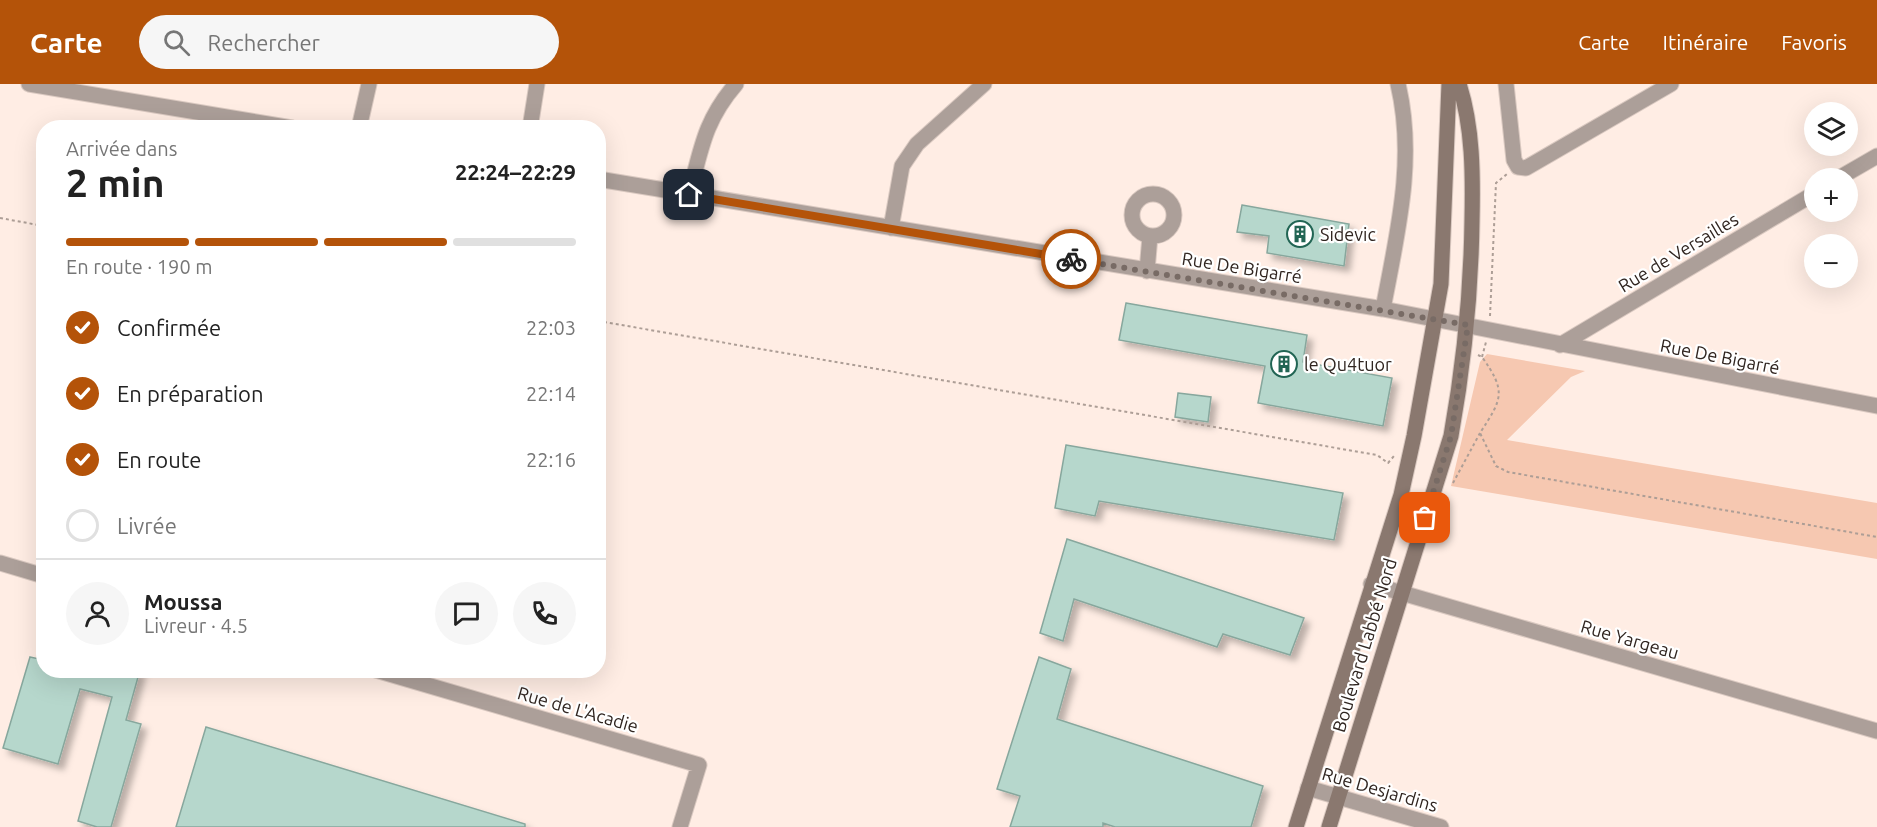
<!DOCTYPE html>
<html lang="fr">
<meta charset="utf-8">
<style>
:root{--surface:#fff;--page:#f6f6f6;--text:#222;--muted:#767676;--line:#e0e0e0;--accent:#b45309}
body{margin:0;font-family:Ubuntu,sans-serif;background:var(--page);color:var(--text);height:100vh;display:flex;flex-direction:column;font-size:22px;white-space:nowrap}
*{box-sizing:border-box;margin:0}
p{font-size:20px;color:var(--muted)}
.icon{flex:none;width:33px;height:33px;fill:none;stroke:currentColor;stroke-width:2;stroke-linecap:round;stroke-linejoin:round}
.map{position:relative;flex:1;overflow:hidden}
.side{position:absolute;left:36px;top:36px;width:570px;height:558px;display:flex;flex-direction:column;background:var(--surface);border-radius:24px;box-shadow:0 6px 24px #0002}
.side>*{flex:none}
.fabs{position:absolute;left:1804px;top:18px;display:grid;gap:12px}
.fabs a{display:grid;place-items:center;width:54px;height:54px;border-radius:50%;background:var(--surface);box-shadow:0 6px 24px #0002;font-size:30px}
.pin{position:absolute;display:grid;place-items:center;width:51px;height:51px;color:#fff;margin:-26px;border-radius:12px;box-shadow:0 3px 9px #0006}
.courier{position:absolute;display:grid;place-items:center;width:60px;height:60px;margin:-30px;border:4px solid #b45309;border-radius:50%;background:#fff;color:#222;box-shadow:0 2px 8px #0007}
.overview em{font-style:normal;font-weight:700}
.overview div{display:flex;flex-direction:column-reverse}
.overview{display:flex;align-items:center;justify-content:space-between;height:102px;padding:0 30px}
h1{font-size:39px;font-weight:700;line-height:45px}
.bar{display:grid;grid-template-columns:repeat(4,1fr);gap:9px 6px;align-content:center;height:72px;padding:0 30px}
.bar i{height:8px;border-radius:4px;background:var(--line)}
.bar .active{background:var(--accent)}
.bar p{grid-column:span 4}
.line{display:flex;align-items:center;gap:15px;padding:0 30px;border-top:2px solid var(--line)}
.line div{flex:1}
.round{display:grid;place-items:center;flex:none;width:63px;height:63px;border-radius:32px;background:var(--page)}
ol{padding:0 30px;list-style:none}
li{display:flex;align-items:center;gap:18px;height:66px}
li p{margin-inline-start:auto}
li .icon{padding:6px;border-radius:50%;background:var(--accent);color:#fff;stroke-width:4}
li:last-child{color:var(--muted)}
li i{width:33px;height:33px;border:3px solid var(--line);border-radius:50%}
header{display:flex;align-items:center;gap:36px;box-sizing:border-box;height:84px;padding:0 30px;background:var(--accent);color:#fff}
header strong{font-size:28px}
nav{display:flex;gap:33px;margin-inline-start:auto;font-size:21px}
.search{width:420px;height:54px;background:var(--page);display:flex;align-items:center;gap:15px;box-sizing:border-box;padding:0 21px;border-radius:33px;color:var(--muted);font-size:22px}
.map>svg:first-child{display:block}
.green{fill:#f6c8b1}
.building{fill:#b6d7cc;stroke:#87a79d;stroke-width:1.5;filter:url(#shadow)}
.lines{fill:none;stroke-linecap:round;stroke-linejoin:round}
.minor-casing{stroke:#dac9c1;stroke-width:17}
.secondary-casing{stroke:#dac9c1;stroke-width:17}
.path{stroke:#ad9e96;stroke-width:2;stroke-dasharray:3 3;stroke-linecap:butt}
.minor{stroke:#ac9f99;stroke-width:15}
.secondary{stroke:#8a786f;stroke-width:15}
.done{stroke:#786b65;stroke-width:6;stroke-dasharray:0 10.8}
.route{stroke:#b45309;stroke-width:8}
.labels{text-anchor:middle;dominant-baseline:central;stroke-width:4.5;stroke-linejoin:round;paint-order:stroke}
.poi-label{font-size:18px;fill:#302520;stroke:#fff;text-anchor:start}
.street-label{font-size:18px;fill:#302520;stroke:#fff}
</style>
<header>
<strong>Carte</strong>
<div class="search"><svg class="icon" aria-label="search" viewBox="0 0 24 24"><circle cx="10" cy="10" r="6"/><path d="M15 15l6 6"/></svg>Rechercher</div>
<nav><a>Carte</a><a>Itinéraire</a><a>Favoris</a></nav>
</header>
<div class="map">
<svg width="1877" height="743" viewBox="0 0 1877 743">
<defs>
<filter id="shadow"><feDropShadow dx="5.5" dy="5.5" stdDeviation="3" flood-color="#0004"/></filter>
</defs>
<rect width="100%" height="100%" fill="#ffede4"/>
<path class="green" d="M1487 270 1585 287 1571 293 1507 356 1877 419V475L1451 402 1480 278Z"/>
<path class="building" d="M1242 121 1349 140 1344 182 1267 169 1269 152 1237 148Z
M1126 219 1307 251 1303 278 1392 294 1383 342 1258 319 1265 282 1119 256Z
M1178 309 1211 313 1208 338 1175 333Z
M1066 361 1343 409 1334 456 1099 417 1095 432 1055 424Z
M1067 455 1304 534 1290 571 1223 550 1217 563 1074 515 1063 557 1040 549Z
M30 573 44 576V586H140L126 636 141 640 111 743H97L78 737 112 613 80 605 58 680 3 664Z
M1039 573 1071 585 1057 635 1263 702 1251 743H1115L1103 739V743H1010L1020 712 997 705Z
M206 643 525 740V743H176Z"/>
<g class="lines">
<defs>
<path id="minor" d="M29 0 292 44
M1506 0 1514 76 1518 83 1526 84 1671 0
M359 44 369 0
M530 44 537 0
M1839 94 1877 72
M598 95 1383 225 1877 322
M1132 131a21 21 0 1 1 42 0a21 21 0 1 1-42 0Z
M689 111C701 66 704 37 736 0
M891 144 902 82 917 60 984 0
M1147 187 1150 152
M1383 225C1397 150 1416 76 1398 0
M1560 261 1815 109
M0 479 44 492
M1371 500 1877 647
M376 586 699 681 680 743
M1308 704 1441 743"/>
<path id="secondary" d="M1296 743 1401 411 1414 352 1441 200 1449 0
M1329 743 1451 352C1464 280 1471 210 1472 137 1473 92 1473 43 1459 0"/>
</defs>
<use href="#minor" class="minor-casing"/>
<use href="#secondary" class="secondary-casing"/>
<path class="path" d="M0 134 44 142
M1490 232 1496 99 1507 90
M598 237 1377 371 1388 379 1394 372
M1478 271 1482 273C1507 308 1502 315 1480 349L1496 382 1508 388 1877 453
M1482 273 1486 258
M1453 399 1480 349"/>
<use href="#minor" class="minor"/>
<use href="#secondary" class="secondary"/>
</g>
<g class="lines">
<path class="done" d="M1071 175 1468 241 1451 352 1425 434"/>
<path class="route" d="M689 111 1071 175"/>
</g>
<defs>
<symbol id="building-ring" viewBox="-11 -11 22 22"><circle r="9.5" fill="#fff" stroke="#226554" stroke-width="1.5"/><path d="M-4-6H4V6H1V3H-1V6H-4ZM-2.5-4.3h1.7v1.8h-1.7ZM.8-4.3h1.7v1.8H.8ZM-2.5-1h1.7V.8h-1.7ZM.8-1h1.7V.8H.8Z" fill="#226554"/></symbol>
</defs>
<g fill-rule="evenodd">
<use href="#building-ring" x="1285" y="135" width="30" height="30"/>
<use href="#building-ring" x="1269" y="265" width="30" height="30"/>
</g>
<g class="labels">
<g class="poi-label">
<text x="1320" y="150">Sidevic</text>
<text x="1304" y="280">le Qu4tuor</text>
</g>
<g class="street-label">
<text transform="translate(1678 168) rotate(-31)">Rue de Versailles</text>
<text transform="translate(1242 183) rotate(9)">Rue De Bigarré</text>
<text transform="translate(1720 272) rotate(11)">Rue De Bigarré</text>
<text transform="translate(1630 555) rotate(16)">Rue Yargeau</text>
<text transform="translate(1364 561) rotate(-73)">Boulevard Labbé Nord</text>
<text transform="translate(578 625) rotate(16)">Rue de L'Acadie</text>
<text transform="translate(1380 705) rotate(16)">Rue Desjardins</text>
</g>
</g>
</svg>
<div class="fabs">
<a><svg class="icon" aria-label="layers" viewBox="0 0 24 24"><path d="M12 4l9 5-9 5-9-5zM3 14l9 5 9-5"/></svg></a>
<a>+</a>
<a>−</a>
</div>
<div class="pin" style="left:1425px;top:434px;background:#ea580c"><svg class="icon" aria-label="bag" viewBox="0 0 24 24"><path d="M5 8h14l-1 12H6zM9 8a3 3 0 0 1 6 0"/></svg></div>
<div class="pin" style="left:689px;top:111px;background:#1f2937"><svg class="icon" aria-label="home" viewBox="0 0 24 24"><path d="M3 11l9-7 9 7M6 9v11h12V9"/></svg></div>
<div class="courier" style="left:1071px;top:175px"><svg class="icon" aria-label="bike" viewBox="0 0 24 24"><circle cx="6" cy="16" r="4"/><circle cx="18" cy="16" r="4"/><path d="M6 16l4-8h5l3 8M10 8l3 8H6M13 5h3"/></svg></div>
<section class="side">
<div class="overview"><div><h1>2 min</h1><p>Arrivée dans</p></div><em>22:24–22:29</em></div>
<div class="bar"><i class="active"></i><i class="active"></i><i class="active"></i><i></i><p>En route · 190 m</p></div>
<ol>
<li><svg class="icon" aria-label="check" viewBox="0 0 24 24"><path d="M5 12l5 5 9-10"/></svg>Confirmée<p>22:03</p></li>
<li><svg class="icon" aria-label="check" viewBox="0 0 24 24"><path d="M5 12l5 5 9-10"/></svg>En préparation<p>22:14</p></li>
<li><svg class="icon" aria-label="check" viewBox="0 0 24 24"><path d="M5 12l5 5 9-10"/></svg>En route<p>22:16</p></li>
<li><i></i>Livrée</li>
</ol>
<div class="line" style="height:108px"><a class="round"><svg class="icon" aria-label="person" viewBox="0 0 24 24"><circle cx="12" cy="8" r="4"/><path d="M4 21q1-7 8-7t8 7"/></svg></a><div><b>Moussa</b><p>Livreur · 4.5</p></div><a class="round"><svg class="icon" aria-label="chat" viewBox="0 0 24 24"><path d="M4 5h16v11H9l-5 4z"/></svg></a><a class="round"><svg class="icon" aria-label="phone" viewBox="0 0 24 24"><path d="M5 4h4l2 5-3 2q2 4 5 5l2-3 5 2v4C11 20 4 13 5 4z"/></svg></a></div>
</section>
</div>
